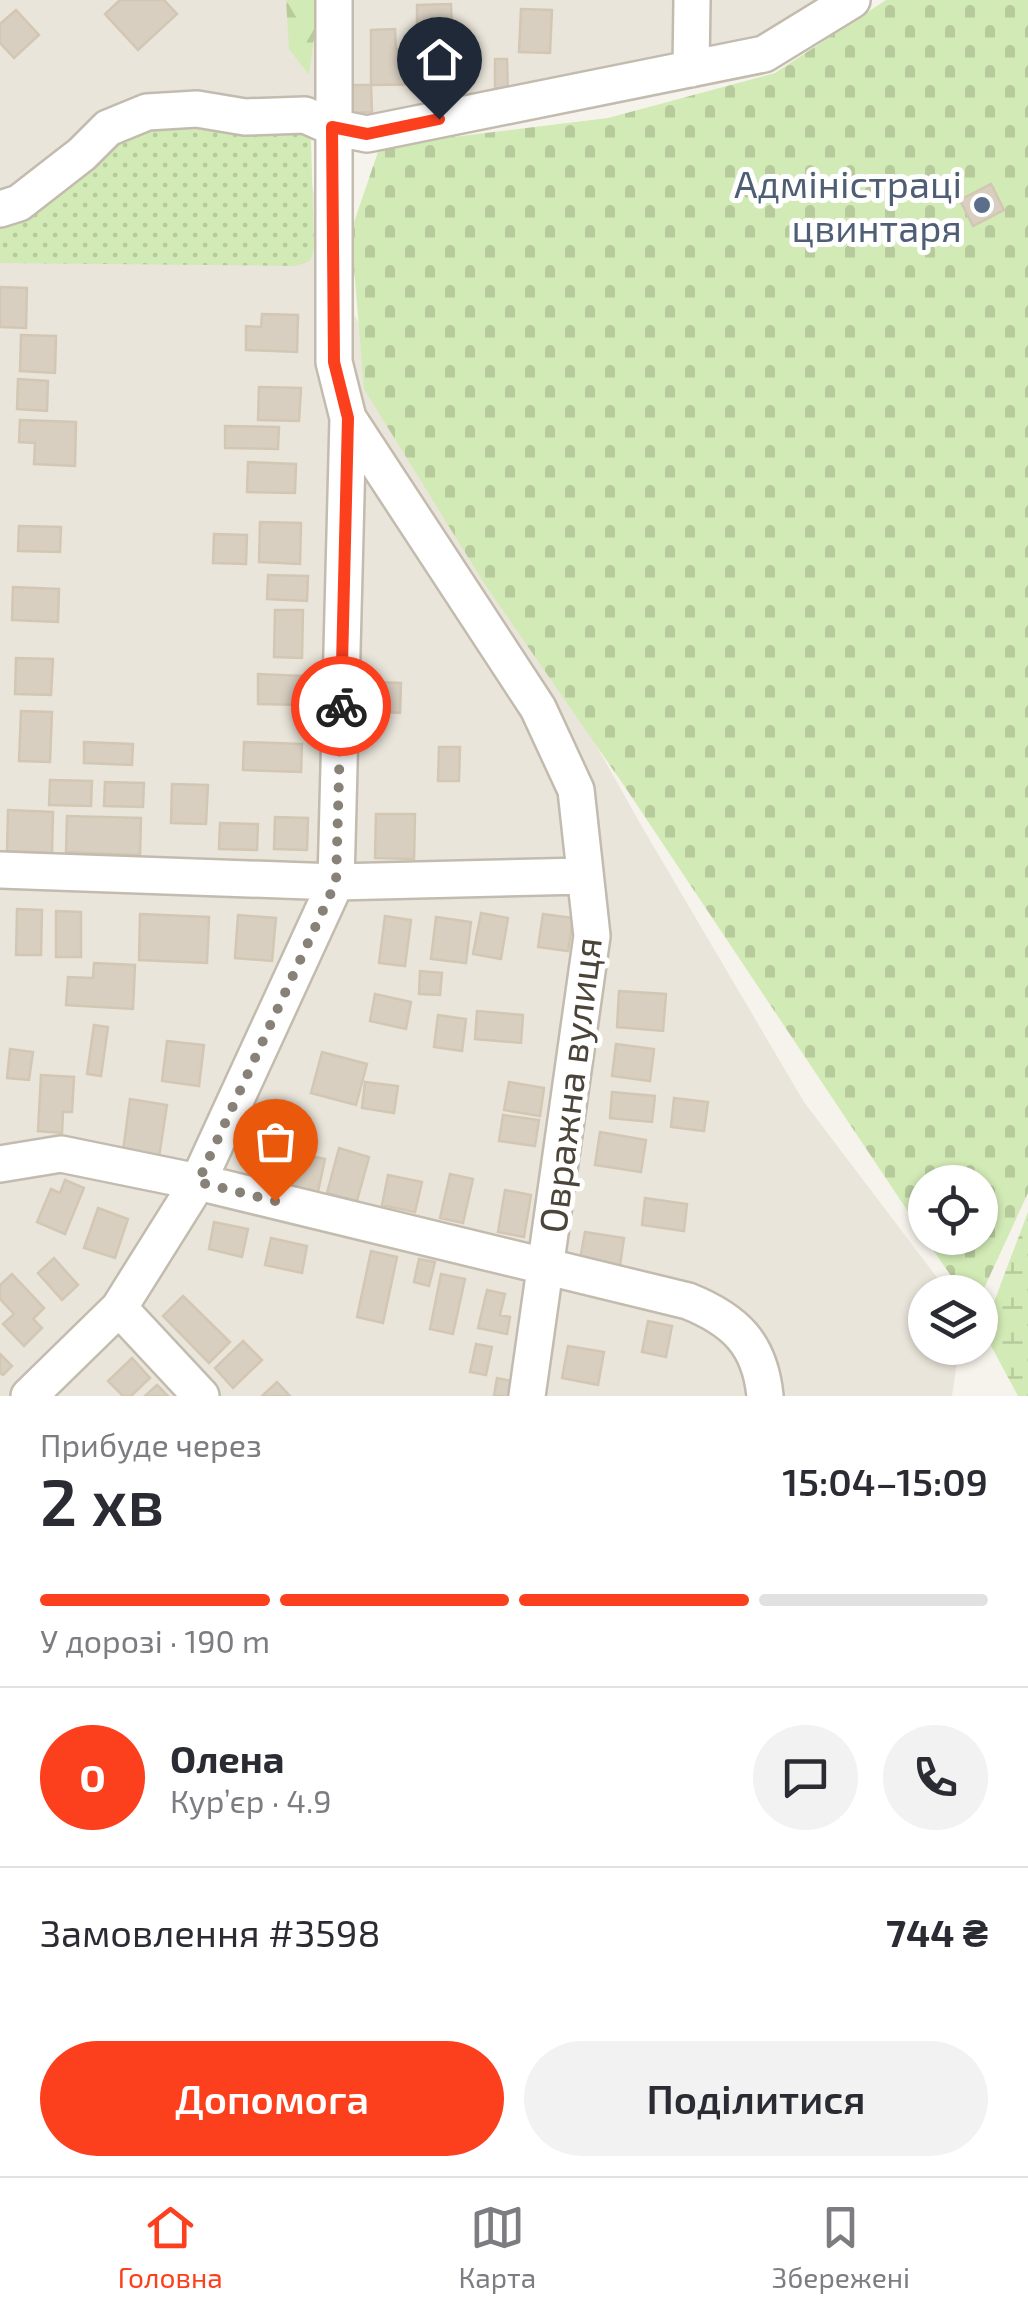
<!DOCTYPE html>
<html lang="uk">
<meta charset="utf-8">
<style>
:root{--surface:#fff;--page:#f2f2f3;--text:#2b2b33;--muted:#7c7c81;--line:#e1e1e2;--accent:#fc3f1d}
body{margin:0;font-family:"Exo 2",sans-serif;background:var(--page);color:var(--text);height:100vh;display:flex;flex-direction:column;font-size:38px;white-space:nowrap}
*{box-sizing:border-box;margin:0}
p{font-size:32px;color:var(--muted)}
.icon{flex:none;width:55px;height:55px;fill:none;stroke:currentColor;stroke-width:2;stroke-linecap:round;stroke-linejoin:round}
.map{position:relative;height:1396px;overflow:hidden}
.panel{display:flex;flex-direction:column;background:var(--surface);flex:1}
.panel>*{flex:none}
.fabs{position:absolute;left:908px;top:1165px;display:grid;gap:20px}
.fabs a{display:grid;place-items:center;width:90px;height:90px;border-radius:50%;background:var(--surface);box-shadow:0 2px 8px #0004;font-size:50px}
.pin{position:absolute;display:grid;place-items:center;width:85px;height:85px;color:#fff;margin:-102px -42px;border-radius:50% 50% 50% 0;rotate:-45deg;box-shadow:0 0 10px #0007}
.pin .icon{rotate:45deg}
.courier{position:absolute;display:grid;place-items:center;width:100px;height:100px;margin:-50px;border:8px solid #fc3f1d;border-radius:50%;background:#fff;color:#222;box-shadow:0 2px 12px #0007}
.head em{font-style:normal;font-weight:600}
.head div{display:flex;flex-direction:column-reverse}
.head{display:flex;align-items:center;justify-content:space-between;height:170px;padding:0 40px}
h1{font-size:65px;font-weight:600;line-height:75px}
.bar{display:grid;grid-template-columns:repeat(4,1fr);gap:15px 10px;align-content:center;height:120px;padding:0 40px}
.bar i{height:12px;border-radius:8px;background:var(--line)}
.bar .current{background:var(--accent)}
.bar p{grid-column:span 4}
.line{display:flex;align-items:center;gap:25px;padding:0 40px;border-top:2px solid var(--line)}
.line div{flex:1}
.round{display:grid;place-items:center;flex:none;width:105px;height:105px;border-radius:52px;background:var(--page)}
.button{display:flex;gap:20px;margin-top:auto;padding:20px 40px}
.button a{flex:1;height:115px;border-radius:60px;background:var(--accent);color:#fff;font-size:40px;font-weight:600;line-height:115px;text-align:center}
.button a+a{background:var(--page);color:var(--text)}
.tabs{display:flex;justify-content:space-around;align-items:center;height:140px;border-top:2px solid var(--line);background:var(--surface);font-size:28px;color:var(--muted)}
.tabs a{display:grid;justify-items:center;gap:5px}
.tabs .current{color:var(--accent)}
.map>svg:first-child{display:block}
.residential{fill:#eae5da}
.grass{fill:url(#grass-dots)}
.forest{fill:url(#forest-firs)}
.wetland{fill:url(#wetland-marsh)}
.cemetery{fill:url(#cemetery-stones)}
.building{fill:#d8cfc1;stroke:#d3c7b4;stroke-width:2.5}
.lines{fill:none;stroke-linecap:round;stroke-linejoin:round}
.minor-casing{stroke:#c2bbae;stroke-width:40}
.minor{stroke:#fff;stroke-width:35}
.done{stroke:#878178;stroke-width:10;stroke-dasharray:0 18}
.route{stroke:#fc3f1d;stroke-width:12}
.service-dot{fill:#5c6f8a;stroke:#fff;stroke-width:4}
.labels{text-anchor:middle;dominant-baseline:central;stroke-width:10;stroke-linejoin:round;paint-order:stroke}
.service-label{font-size:38px;fill:#4e5e75;stroke:#fff;text-anchor:end}
.street-label{font-size:38px;fill:#4b4439;stroke:#fff}
</style>
<div class="map">
<svg width="1028" height="1396" viewBox="0 0 1028 1396">
<defs>
<pattern id="grass-dots" width="8" height="8" patternUnits="userSpaceOnUse" patternTransform="scale(2.5)"><rect width="8" height="8" fill="#d2eab5"/><path d="M2 2h.1M6 6h.1" fill="none" stroke="#b6ca9c" stroke-width="1.8" stroke-linecap="round"/></pattern>
<pattern id="forest-firs" width="22" height="20" patternUnits="userSpaceOnUse" patternTransform="scale(2.5)"><rect width="22" height="20" fill="#d2eab5"/><path d="M5 1l3.5 6h-7zM16 11l3.5 6h-7z" fill="#b6ca9c"/></pattern>
<pattern id="wetland-marsh" width="20" height="14" patternUnits="userSpaceOnUse" patternTransform="scale(2.5)"><rect width="20" height="14" fill="#d2eab5"/><path d="M1 5h8M5 5V1M11 12h8M15 12V8" fill="none" stroke="#b6ca9c"/></pattern>
<pattern id="cemetery-stones" width="16" height="16" patternUnits="userSpaceOnUse" patternTransform="scale(2.5)"><rect width="16" height="16" fill="#d2eab5"/><path d="M2 7V4a2 2 0 0 1 4 0v3zM10 15v-3a2 2 0 0 1 4 0v3z" fill="#b6ca9c"/></pattern>
</defs>
<rect width="100%" height="100%" fill="#f6f3ec"/>
<path class="residential" d="M0 0H838L802 22 673 76 296 130 343 295 641 825 804 1102 948 1292H925V1348H959L952 1396H0Z"/>
<path class="grass" d="M285 128 300 130 311 140 314 249 310 261 296 266 0 263V217L105 146 136 130Z"/>
<path class="forest" d="M286 0H319L309 75 289 49Z"/>
<path class="wetland" d="M1028 1212V1396H1018L983 1331Z"/>
<path class="cemetery" d="M886 0H1028V1193L980 1297V1292H962L925 1238H980V1182H925V1237L625 787 484 583 364 389 351 231 380 146 608 118 775 73Z"/>
<path class="building" d="M120 0H164L177 14 138 50 105 14Z
M451 4 452 36H417V5Z
M521 9 552 10 550 53 519 52Z
M16 10 39 35 14 58 0 43V24Z
M395 29 396 49H406L407 65H440L441 84 371 85V30Z
M495 59H507L508 95H495Z
M346 85H371L372 112 347 113Z
M460 86V101L435 102V87Z
M991 184 1004 210 973 226 960 200Z
M0 287 27 288 26 328 0 327Z
M262 314 298 315 297 352 246 350V326L261 327Z
M21 335 56 336 55 373 20 371Z
M18 379 48 381 47 411 17 409Z
M259 387 301 388 299 421 258 420Z
M20 420 76 422 75 466 34 464 35 443 19 442Z
M225 426 279 427 278 449 225 448Z
M248 462 296 464 295 493 247 492Z
M260 522 301 523 300 564 259 562Z
M19 526 61 527 60 552 18 551Z
M214 534 247 535 246 564 213 563Z
M268 575 308 576 307 601 267 599Z
M13 587 59 589 58 622 12 620Z
M275 610H303L302 658 274 657Z
M16 658 53 659 51 695 15 694Z
M258 674 302 676 301 705 258 704Z
M374 682 401 683 400 713 373 711Z
M21 711 52 712 50 762 19 761Z
M84 742 133 744 132 765 84 763Z
M244 742 302 744 301 772 243 770Z
M439 747H460L459 781H438Z
M50 780 92 781 91 806 49 805Z
M105 782 144 783 143 807 104 806Z
M172 784 208 785 206 824 171 823Z
M8 810 53 812 52 853 7 851Z
M376 814H415L414 859 375 858Z
M67 816 141 818 140 855 66 852Z
M275 817 308 818 307 850 274 849Z
M220 823 258 824 257 850 219 849Z
M17 909 42 910 41 955H16Z
M56 911 81 912V957H56Z
M481 913 508 918 501 959 473 954Z
M140 914 209 917 207 963 139 960Z
M543 914 573 918 568 951 538 947Z
M238 915 276 918 272 961 235 958Z
M385 916 411 920 405 966 379 963Z
M436 917 471 922 466 963 431 959Z
M94 963 135 965 133 1009 66 1005 68 977 93 978Z
M420 971 442 973 440 995 419 994Z
M619 991 666 994 663 1031 617 1027Z
M375 994 411 1002 406 1029 370 1021Z
M477 1011 523 1015 521 1043 475 1039Z
M438 1015 466 1019 462 1051 434 1047Z
M94 1025 108 1027 101 1076 87 1074Z
M167 1041 204 1045 199 1086 162 1081Z
M616 1044 654 1049 650 1081 612 1076Z
M10 1049 33 1052 29 1080 7 1078Z
M322 1052 367 1064 356 1105 311 1093Z
M41 1075 74 1077 72 1112H63L62 1133 38 1131Z
M365 1082 398 1086 394 1113 362 1108Z
M509 1082 544 1088 540 1116 504 1110Z
M612 1092 655 1096 652 1122 610 1118Z
M674 1098 708 1102 704 1131 671 1127Z
M130 1099 167 1105 159 1157 123 1151Z
M503 1115 539 1120 535 1146 499 1141Z
M600 1132 646 1140 641 1172 595 1165Z
M339 1148 369 1157 357 1201 327 1193Z
M284 1150 325 1159 318 1192 277 1182Z
M450 1174 473 1179 463 1223 440 1218Z
M388 1175 422 1182 415 1212 382 1205Z
M65 1180 84 1188 65 1234 37 1222 51 1189 60 1193Z
M505 1190 531 1195 524 1237 498 1232Z
M645 1198 687 1204 684 1231 642 1225Z
M98 1208 128 1219 115 1258 84 1248Z
M214 1222 248 1229 242 1257 209 1249Z
M585 1232 624 1238 620 1266 580 1259Z
M271 1238 307 1246 302 1273 265 1265Z
M371 1251 397 1257 383 1323 357 1317Z
M54 1258 78 1285 62 1300 38 1273Z
M419 1259 435 1262 429 1286 414 1282Z
M12 1274 44 1308 33 1319 42 1328 24 1346 3 1324 14 1314 0 1299V1285Z
M441 1274 465 1279 453 1334 430 1329Z
M487 1290 505 1294 500 1315 510 1317 507 1334 478 1328Z
M183 1296 230 1342 209 1363 163 1316Z
M648 1321 672 1326 666 1357 642 1352Z
M243 1341 262 1360 233 1388 215 1368Z
M476 1344 492 1347 486 1375 470 1372Z
M568 1346 604 1352 598 1385 562 1378Z
M0 1354 12 1366 3 1375 0 1373Z
M132 1358 150 1378 131 1396H123L108 1381Z
M497 1378 511 1381 508 1396H494Z
M277 1382 290 1396H262Z
M157 1385 168 1396H145Z"/>
<g class="lines">
<defs>
<path id="minor" d="M691 69 692 0
M0 209 19 203 82 154 108 128 147 112 197 109 245 117 305 115 332 127 367 134 764 54 852 0
M348 418 538 708 576 790 592 936 527 1396
M0 870 336 882 584 876
M0 1164 61 1154 198 1182 688 1301C735 1320 760 1344 765 1396
M119 1308 201 1396
M29 1396 119 1308 198 1182 336 882 348 418 334 362V0"/>
</defs>
<use href="#minor" class="minor-casing"/>
<use href="#minor" class="minor"/>
</g>
<g class="lines">
<path class="done" d="M275 1201 198 1182 336 882 341 706"/>
<path class="route" d="M341 706 348 418 334 362 332 127 367 134 439 119"/>
</g>
<circle class="service-dot" cx="982" cy="205" r="10"/>
<g class="labels">
<g class="service-label">
<text x="962" y="183">Адміністраці<tspan x="962" dy="44">цвинтаря</tspan></text>
</g>
<g class="street-label">
<text transform="translate(569 1085) rotate(-83)">Овражна вулиця</text>
</g>
</g>
</svg>
<div class="fabs">
<a><svg class="icon" aria-label="locate" viewBox="0 0 24 24"><circle cx="12" cy="12" r="6"/><path d="M12 2v4M12 18v4M2 12h4M18 12h4"/></svg></a>
<a><svg class="icon" aria-label="layers" viewBox="0 0 24 24"><path d="M12 4l9 5-9 5-9-5zM3 14l9 5 9-5"/></svg></a>
</div>
<div class="pin" style="left:275px;top:1201px;background:#ea580c"><svg class="icon" aria-label="bag" viewBox="0 0 24 24"><path d="M5 8h14l-1 12H6zM9 8a3 3 0 0 1 6 0"/></svg></div>
<div class="pin" style="left:439px;top:119px;background:#1f2937"><svg class="icon" aria-label="home" viewBox="0 0 24 24"><path d="M3 11l9-7 9 7M6 9v11h12V9"/></svg></div>
<div class="courier" style="left:341px;top:706px"><svg class="icon" aria-label="bike" viewBox="0 0 24 24"><circle cx="6" cy="16" r="4"/><circle cx="18" cy="16" r="4"/><path d="M6 16l4-8h5l3 8M10 8l3 8H6M13 5h3"/></svg></div>
</div>
<section class="panel">
<div class="head"><div><h1>2 хв</h1><p>Прибуде через</p></div><em>15:04–15:09</em></div>
<div class="bar"><i class="current"></i><i class="current"></i><i class="current"></i><i></i><p>У дорозі · 190 m</p></div>
<div class="line" style="height:180px"><b class="round" style="background:var(--accent);color:#fff">О</b><div><b>Олена</b><p>Кур’єр · 4.9</p></div><a class="round"><svg class="icon" aria-label="chat" viewBox="0 0 24 24"><path d="M4 5h16v11H9l-5 4z"/></svg></a><a class="round"><svg class="icon" aria-label="phone" viewBox="0 0 24 24"><path d="M5 4h4l2 5-3 2q2 4 5 5l2-3 5 2v4C11 20 4 13 5 4z"/></svg></a></div>
<div class="line" style="height:130px"><div>Замовлення #3598</div><b>744 ₴</b></div>
<div class="button"><a>Допомога</a><a>Поділитися</a></div>
</section>
<nav class="tabs">
<a class="current"><svg class="icon" aria-label="home" viewBox="0 0 24 24"><path d="M3 11l9-7 9 7M6 9v11h12V9"/></svg>Головна</a>
<a><svg class="icon" aria-label="map" viewBox="0 0 24 24"><path d="M3 6l6-2 6 2 6-2v14l-6 2-6-2-6 2zM9 4v14M15 6v14"/></svg>Карта</a>
<a><svg class="icon" aria-label="saved" viewBox="0 0 24 24"><path d="M7 4h10v16l-5-4-5 4z"/></svg>Збережені</a>
</nav>
